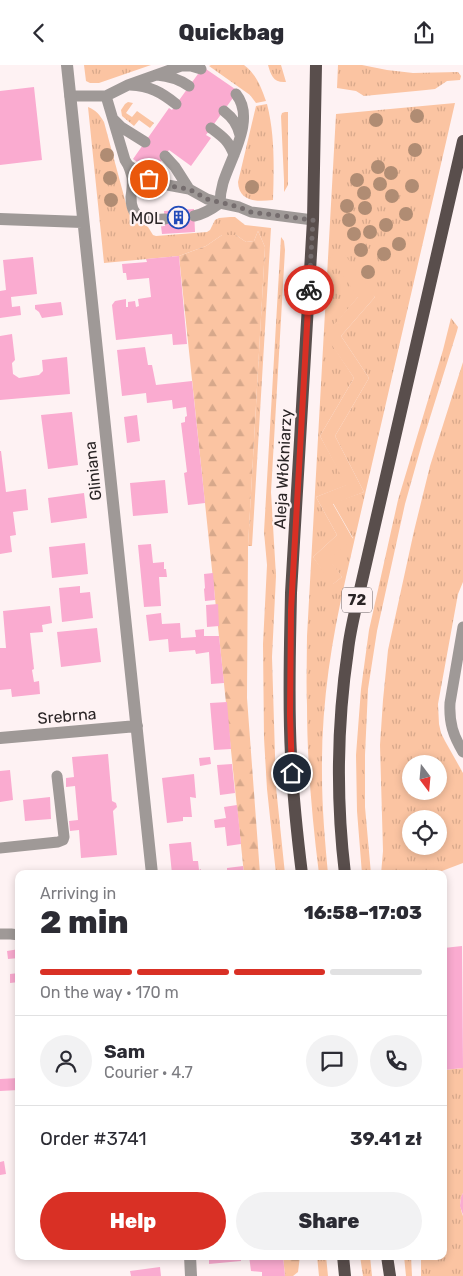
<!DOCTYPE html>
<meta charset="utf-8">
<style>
:root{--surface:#fff;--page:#f2f2f3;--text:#2b2b33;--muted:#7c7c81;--line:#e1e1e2;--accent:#d93025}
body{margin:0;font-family:Rubik,sans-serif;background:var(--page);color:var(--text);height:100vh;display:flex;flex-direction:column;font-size:19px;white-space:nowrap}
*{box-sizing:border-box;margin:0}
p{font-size:16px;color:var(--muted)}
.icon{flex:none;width:28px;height:28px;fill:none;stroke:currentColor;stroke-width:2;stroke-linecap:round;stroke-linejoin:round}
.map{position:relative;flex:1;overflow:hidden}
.details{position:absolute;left:15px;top:805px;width:432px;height:390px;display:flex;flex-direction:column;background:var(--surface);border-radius:10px;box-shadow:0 2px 8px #0003}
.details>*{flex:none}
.needle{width:32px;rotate:164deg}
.tools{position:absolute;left:402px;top:690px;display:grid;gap:10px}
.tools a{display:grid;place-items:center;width:45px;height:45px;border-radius:50%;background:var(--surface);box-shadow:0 2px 8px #0003;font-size:25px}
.pin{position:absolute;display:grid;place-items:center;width:42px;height:42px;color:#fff;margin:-21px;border:2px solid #fff;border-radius:50%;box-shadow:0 1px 5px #0007}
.courier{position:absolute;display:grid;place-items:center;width:50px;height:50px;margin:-25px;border:4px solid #d93025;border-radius:50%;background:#fff;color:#222;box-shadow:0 1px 6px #0007}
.headline em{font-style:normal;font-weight:800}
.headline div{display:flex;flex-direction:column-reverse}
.headline{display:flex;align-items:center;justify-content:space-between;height:85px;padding:0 25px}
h1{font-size:32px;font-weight:800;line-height:38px}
.bar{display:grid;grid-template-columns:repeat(4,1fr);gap:8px 5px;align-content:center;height:60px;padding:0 25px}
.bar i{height:6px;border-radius:4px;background:var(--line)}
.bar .on{background:var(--accent)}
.bar p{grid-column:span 4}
.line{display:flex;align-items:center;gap:12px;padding:0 25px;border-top:1px solid var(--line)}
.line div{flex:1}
.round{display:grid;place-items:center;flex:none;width:52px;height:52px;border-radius:26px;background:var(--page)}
.cta{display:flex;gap:10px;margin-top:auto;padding:10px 25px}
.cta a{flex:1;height:58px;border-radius:30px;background:var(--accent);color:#fff;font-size:20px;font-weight:800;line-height:58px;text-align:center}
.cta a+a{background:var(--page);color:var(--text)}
header{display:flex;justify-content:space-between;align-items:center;height:65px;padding:0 25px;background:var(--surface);font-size:22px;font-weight:800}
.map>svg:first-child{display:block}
.grass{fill:url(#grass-tufts);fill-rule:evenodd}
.forest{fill:url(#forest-firs)}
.green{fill:#fbc4a2}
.building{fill:#faabd0}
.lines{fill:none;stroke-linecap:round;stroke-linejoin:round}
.service{stroke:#9f9997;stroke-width:11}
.minor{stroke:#9f9997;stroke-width:12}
.primary{stroke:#594e4c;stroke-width:12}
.tree{fill:#b08c73}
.done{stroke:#756d6e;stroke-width:5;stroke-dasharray:0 9}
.route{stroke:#d93025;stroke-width:6}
.labels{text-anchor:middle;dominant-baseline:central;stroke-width:4.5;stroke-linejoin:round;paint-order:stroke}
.shield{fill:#fef2f3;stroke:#6a6264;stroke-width:1}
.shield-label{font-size:15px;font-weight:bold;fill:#2b2526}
.poi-label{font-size:16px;fill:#2b2526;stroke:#fef2f3;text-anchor:end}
.street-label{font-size:16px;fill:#2b2526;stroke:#fef2f3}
</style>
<header><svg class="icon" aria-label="back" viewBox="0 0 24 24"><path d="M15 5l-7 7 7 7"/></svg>Quickbag<svg class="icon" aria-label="share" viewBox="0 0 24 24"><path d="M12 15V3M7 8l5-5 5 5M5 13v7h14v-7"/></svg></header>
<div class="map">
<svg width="463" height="1211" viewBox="0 0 463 1211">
<defs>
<pattern id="grass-tufts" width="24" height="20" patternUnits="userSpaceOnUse" patternTransform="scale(1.25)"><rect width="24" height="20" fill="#fbc4a2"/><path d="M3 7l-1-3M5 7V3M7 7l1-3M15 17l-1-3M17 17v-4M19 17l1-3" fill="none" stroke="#d7a88b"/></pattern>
<pattern id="forest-firs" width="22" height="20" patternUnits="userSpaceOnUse" patternTransform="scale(1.25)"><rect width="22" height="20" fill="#fbc4a2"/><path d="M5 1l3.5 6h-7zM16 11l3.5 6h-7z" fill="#d7a88b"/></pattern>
</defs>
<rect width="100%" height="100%" fill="#fef2f3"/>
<path class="grass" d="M84 0H151L99 18H90L86 16Z
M211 0H244C257 10 261 22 266 36L256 38 250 30 209 1Z
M268 0H281L286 17C273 18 271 10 268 0Z
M338 0H362L387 5 413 8 458 7 461 11 460 15 447 16 435 24 426 25 364 31 356 26 337 23Z
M128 37 133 38 126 48 132 52 137 46 154 58 150 63 139 55 134 61 122 51 121 45 125 39Z
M455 38 346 512C331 577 321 642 322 709 322 743 325 776 328 809H319C312 753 307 696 307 640 306 617 307 594 307 571L336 49ZM331 192 375 232 341 271 369 313 335 371 364 427 333 438 353 473 328 494 342 512 333 519 313 492 337 470 316 432 347 420 320 371 354 313 326 270 359 231Z
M267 39C275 70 274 103 273 135 257 137 239 137 238 117L256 41Z
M88 42C96 45 100 50 104 57L128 146 138 156 148 162 153 170 156 171 207 167 210 165 215 155 219 153 230 152H235L245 160 271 163 252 481H248L265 182 258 166 254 176 246 177 236 170H222L206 181 179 191 104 198Z
M285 47H288V120L284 127V115L281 51 282 48Z
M281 172 284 176 285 185 271 427 276 511 272 592 276 722 285 809H276L267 724 264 673 263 579 267 500 264 467Z
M451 253 458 262 457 266 423 375 405 439 377 566 368 624 365 690V742L371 809H362L357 746 356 690 361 624 369 565 398 435 443 285Z
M463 297V517L458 529 438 639 439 659 441 668 445 676 463 708V798L434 809H381L383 786 380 680 383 635 388 585 414 466 430 401ZM411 699H439V726H411ZM411 754H439V781H411Z
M463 1003V1128C459 1136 460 1143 463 1151V1211H421V1191H444V1005Z
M317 1191H326L328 1211H319Z
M360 1191H370L372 1211H363Z
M404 1191H411L412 1211H406Z"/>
<path class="forest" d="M258 166 265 182 248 481 247 633 260 809H244L179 191 206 181 222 170H236L246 177 254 176Z
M283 1191H300L298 1207 293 1211H285Z"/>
<path class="green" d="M341 184 375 232 341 271 369 313 335 371 364 427 333 439 353 474 329 494 342 512 332 520 313 492 337 470 316 432 346 420 320 371 354 313 325 270 358 232 330 192Z"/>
<path class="building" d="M203 2 238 26 206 70 211 73 191 101 169 85 153 108 133 94 169 43 172 45Z
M34 22 42 95 0 100V26Z
M194 144 195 167 162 169 161 161H165L164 146Z
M179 191 187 279 173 280 172 269 116 275 112 240 115 236 126 234V242H128V237L135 236 136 242 139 241 138 234 151 232 149 213 127 215 126 208H123L122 199 147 197 146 194Z
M33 192 37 229 11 232 12 242 20 241 21 250 0 253V226L6 225 3 195Z
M61 237 63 250 42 253 39 247 35 244V240Z
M12 269 15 295 12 298 13 309 19 313 39 310 43 306 42 295 67 292 70 329 0 335V271Z
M145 282 148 300H152L156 320 192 316 205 438 188 440 184 408 187 407 181 358 185 357V352L187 351 186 342 173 344 172 335 147 338 146 328 122 331 117 285Z
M72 347 78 400 48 404 41 350Z
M137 350 140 376 127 378 124 352Z
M0 386H1L6 427 26 424 28 445 13 447 16 470 10 471 12 487 0 489Z
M165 415 168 448 133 451 130 418Z
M84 428 87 453 51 458 48 433Z
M85 478 88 509 52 513 49 482Z
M151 479 153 498 164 497V504H166L167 512H159L161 541 144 542 138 480Z
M213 508 215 535 205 536 204 524 205 523 204 509Z
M80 521V528L90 527 93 553 62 557 59 523Z
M218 539 219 561 207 562 206 540Z
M50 541 52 558 42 560 43 567 30 568 34 604 32 605 34 617 39 616 40 629 12 632 11 624 0 625V583H6L3 546Z
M161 548 162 559 180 558 181 573 196 572 195 565 204 564V571H219L224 618 211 619 209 587 196 589 195 585 169 587 168 574 149 576 146 550Z
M97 563 101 597 61 602 57 567Z
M227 637 231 684 214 685 210 638Z
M108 689 112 736 116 738 117 742 113 746 117 790 81 793 79 765 70 766 69 756 78 755 75 721 66 722V713L74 712 72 692Z
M210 692 211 699 200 701 199 693Z
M232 699 235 728 220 730 217 700Z
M10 705 13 735 0 737V706Z
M194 709 196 733 190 732 192 752H183V756L167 758 162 713Z
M50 732 51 754 25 756 23 735Z
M237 740 241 779 227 781 225 762 215 763 214 755 226 753 224 742Z
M191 777 193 796H198L199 805 201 804V809H172L169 779Z
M243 801 244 809H227V803Z
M462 881 463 1003 444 1005V883Z
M19 884V893L8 894 7 886Z
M19 908V917L10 918V909Z
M19 1013V1025L0 1026V1014Z
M4 1096 6 1109 0 1110V1097Z
M463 1128V1150L460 1141 461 1132Z
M209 1191H241V1196L209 1199Z
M249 1191H283L285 1211H262V1207L251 1206Z
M160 1202 161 1211H131L130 1206Z"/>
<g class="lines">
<path class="service" d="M157 10C169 11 179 14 189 21
M130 20C150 21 161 27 176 39
M70 31H106L125 95 128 100 149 114 162 119 189 124 207 134 220 138 239 142 251 147 313 155
M106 31 128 20 181 1H191L201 4
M224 46C233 53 237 59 240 70
M114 55 121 62 145 77
M211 63C223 72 229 76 234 90
M165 91 175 102 189 124
M128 100C130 104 131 108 132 112 133 118 132 125 131 132 131 156 146 155 165 154
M194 151C204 149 212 144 220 138 220 131 221 125 223 118 231 92 256 54 236 29
M463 562 450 638C449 658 453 670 463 687
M0 783 58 777 63 775 64 772 57 711
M0 869H11L19 870"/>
<path class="minor" d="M67 0C94 270 125 539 152 809
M0 154 82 157
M0 673 137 661
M190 1191 191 1211"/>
<path class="primary" d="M302 809C297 769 293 730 291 690 288 636 290 582 291 528L313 155 316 0
M345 809C336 734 337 659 348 585 350 566 355 547 359 529L463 76
M343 1191 345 1211
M387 1191 390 1211"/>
</g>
<g class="tree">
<circle cx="417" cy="51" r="7"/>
<circle cx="376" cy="55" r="7"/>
<circle cx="415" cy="85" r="7"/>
<circle cx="107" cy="90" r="7"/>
<circle cx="378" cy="102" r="7"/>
<circle cx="391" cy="108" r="7"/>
<circle cx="110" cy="113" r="7"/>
<circle cx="357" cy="115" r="7"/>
<circle cx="380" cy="119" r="7"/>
<circle cx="412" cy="121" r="7"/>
<circle cx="252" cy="122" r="7"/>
<circle cx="364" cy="128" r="7"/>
<circle cx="392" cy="131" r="7"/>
<circle cx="111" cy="135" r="7"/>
<circle cx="347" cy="141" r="7"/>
<circle cx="365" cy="143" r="7"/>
<circle cx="406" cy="149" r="7"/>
<circle cx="349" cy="155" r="7"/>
<circle cx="386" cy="160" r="7"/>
<circle cx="370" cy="167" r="7"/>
<circle cx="354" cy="169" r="7"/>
<circle cx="399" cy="179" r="7"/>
<circle cx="361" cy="185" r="7"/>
<circle cx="384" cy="189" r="7"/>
<circle cx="368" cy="207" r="7"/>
</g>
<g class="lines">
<path class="done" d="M149 114 162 120 189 124 207 134 239 142 251 147 313 155 309 225"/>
<path class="route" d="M292 708 290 650 291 545 309 225"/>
</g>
<defs>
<symbol id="building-ring" viewBox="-11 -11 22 22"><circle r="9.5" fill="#fef2f3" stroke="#234bb9" stroke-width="1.5"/><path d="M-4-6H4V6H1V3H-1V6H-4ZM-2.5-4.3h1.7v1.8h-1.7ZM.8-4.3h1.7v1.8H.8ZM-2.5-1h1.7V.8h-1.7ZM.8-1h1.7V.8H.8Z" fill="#234bb9"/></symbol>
</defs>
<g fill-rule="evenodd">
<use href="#building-ring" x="166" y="140" width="25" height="25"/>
</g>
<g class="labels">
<rect class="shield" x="342" y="522.5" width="30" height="25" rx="4"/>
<g class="shield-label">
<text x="357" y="535">72</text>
</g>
<g class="poi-label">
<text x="163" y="153">MOL</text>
</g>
<g class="street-label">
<text transform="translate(283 404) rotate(-87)">Aleja Włókniarzy</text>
<text transform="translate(93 406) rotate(-96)">Gliniana</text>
<text transform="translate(67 651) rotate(-5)">Srebrna</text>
</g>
</g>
</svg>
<div class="tools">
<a><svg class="needle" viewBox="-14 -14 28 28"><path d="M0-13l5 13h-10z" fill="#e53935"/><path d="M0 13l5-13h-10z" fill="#7c7c81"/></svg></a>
<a><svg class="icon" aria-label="locate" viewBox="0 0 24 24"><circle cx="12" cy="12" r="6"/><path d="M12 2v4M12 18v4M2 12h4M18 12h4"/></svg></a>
</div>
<div class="pin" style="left:149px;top:114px;background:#ea580c"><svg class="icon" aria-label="bag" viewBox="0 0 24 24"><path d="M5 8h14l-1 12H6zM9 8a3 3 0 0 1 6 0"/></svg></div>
<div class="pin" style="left:292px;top:708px;background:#1f2937"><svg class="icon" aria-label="home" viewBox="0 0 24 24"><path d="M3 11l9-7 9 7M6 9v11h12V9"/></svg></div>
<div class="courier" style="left:309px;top:225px"><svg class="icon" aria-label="bike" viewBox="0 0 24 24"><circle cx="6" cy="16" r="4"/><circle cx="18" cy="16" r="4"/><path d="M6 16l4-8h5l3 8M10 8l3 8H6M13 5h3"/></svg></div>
<section class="details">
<div class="headline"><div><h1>2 min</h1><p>Arriving in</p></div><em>16:58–17:03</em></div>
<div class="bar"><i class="on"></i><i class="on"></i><i class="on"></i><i></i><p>On the way · 170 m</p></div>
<div class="line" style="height:90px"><a class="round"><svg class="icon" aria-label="person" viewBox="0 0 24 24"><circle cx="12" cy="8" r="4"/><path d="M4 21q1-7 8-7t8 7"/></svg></a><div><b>Sam</b><p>Courier · 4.7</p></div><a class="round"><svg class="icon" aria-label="chat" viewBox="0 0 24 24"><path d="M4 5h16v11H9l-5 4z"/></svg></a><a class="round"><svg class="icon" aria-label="phone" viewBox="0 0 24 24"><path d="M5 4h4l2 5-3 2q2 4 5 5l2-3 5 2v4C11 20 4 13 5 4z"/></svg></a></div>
<div class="line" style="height:65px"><div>Order #3741</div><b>39.41 zł</b></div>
<div class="cta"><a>Help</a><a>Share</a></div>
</section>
</div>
